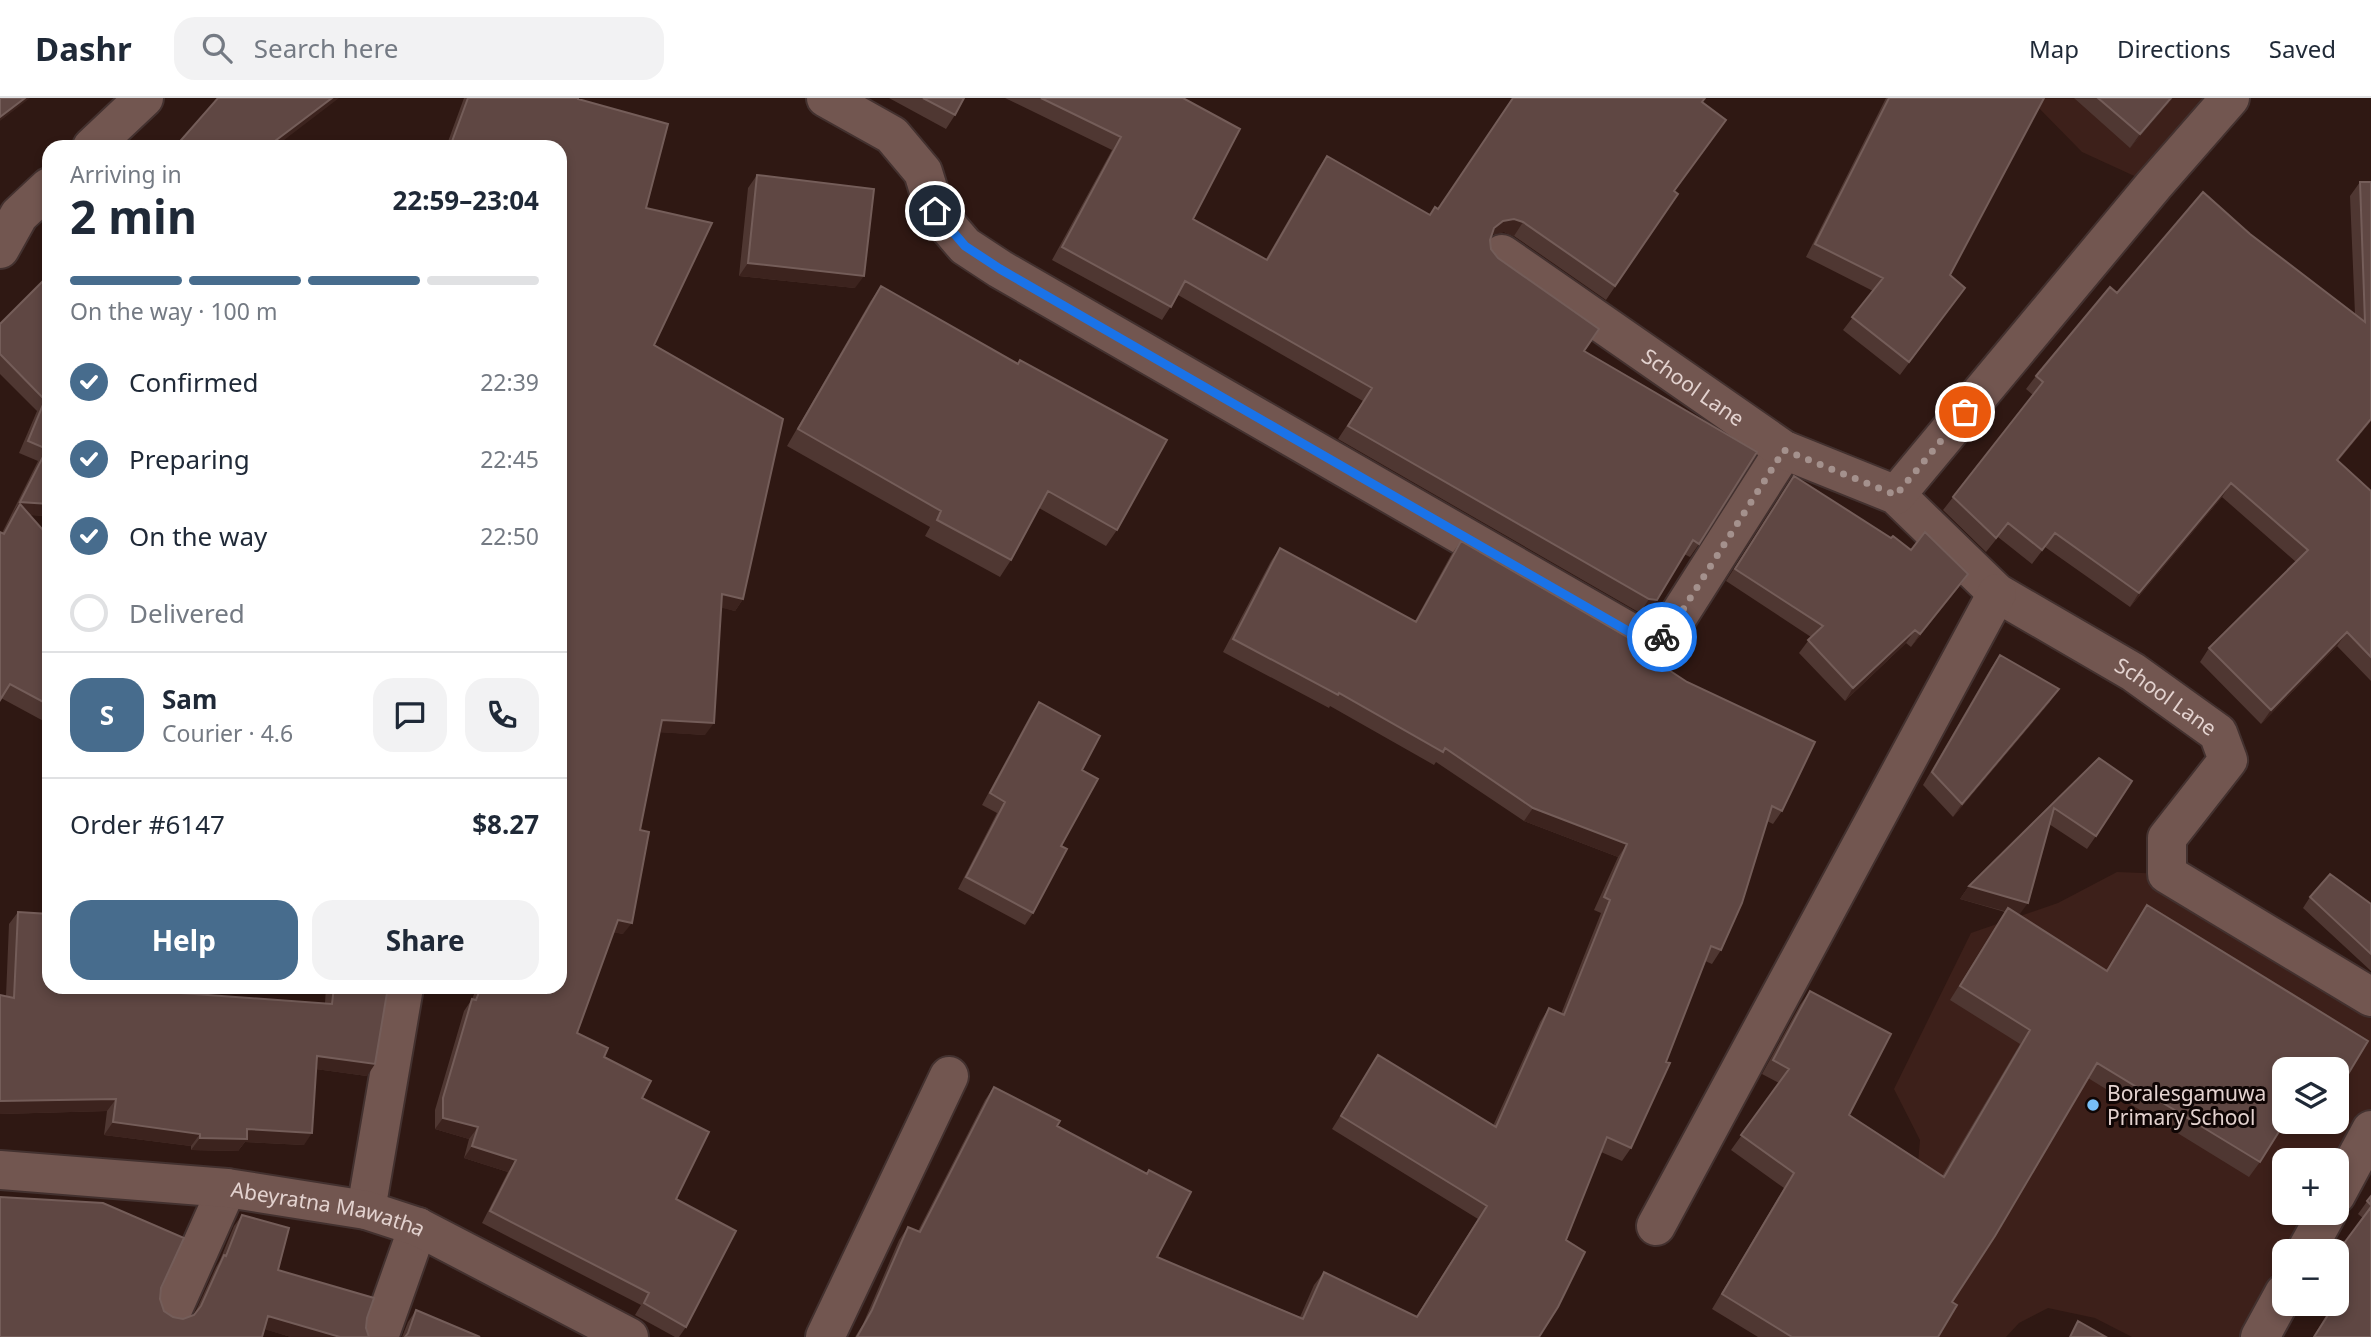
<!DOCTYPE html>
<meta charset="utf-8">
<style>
:root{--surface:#fff;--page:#f2f2f3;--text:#1f2937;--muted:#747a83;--line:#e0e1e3;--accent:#476c8d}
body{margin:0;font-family:"Noto Sans",sans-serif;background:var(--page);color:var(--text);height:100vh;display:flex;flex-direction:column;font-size:26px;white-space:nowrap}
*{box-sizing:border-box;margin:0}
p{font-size:23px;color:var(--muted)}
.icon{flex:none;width:38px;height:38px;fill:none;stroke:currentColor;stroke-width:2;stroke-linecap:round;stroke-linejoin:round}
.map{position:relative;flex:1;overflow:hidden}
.panel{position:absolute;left:42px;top:42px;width:525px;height:854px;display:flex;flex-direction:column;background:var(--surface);border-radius:21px;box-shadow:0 4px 10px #0003}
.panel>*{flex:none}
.buttons{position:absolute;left:2272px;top:959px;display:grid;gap:14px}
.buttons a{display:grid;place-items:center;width:77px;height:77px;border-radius:14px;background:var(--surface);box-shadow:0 4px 10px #0003;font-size:35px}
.pin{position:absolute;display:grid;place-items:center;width:60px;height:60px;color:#fff;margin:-30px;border:4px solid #fff;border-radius:50%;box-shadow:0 2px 7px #0007}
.courier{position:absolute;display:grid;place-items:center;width:70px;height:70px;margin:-35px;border:5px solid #1a73e8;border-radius:50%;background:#fff;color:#222;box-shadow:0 2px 9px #0007}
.summary em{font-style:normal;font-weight:700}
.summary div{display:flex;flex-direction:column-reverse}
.summary{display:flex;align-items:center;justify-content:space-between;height:119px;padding:0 28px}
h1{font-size:46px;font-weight:700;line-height:52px}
.bar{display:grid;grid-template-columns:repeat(4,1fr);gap:10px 7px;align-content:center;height:84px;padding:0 28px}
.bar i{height:9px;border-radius:5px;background:var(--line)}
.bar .on{background:var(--accent)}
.bar p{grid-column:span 4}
.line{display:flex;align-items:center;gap:18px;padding:0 28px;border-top:2px solid var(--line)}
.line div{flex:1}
.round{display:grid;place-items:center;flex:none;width:74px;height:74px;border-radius:21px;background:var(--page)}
ol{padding:0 28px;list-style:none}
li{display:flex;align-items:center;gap:21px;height:77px}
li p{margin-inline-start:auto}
li .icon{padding:7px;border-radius:50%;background:var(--accent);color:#fff;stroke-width:4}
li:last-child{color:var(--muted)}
li i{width:38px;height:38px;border:4px solid var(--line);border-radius:50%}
.action{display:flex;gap:14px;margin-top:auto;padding:14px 28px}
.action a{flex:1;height:80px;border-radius:21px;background:var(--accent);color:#fff;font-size:28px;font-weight:700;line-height:80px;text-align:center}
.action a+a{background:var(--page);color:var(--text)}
header{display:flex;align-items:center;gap:42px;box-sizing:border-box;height:98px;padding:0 35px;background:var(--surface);border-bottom:2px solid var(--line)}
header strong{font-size:33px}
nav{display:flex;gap:38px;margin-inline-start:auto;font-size:24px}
.search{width:490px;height:63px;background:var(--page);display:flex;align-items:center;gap:18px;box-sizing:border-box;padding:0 24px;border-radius:21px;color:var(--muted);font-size:26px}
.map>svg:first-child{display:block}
.built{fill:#3d201a;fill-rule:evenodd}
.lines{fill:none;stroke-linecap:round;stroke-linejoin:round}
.minor-casing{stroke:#43312f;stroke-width:42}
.tertiary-casing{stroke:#43312f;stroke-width:42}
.minor{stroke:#725650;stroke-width:38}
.tertiary{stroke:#725650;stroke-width:38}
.wall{fill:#4f3732}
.shaded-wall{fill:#3c231e}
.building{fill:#5f4743;stroke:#745d59;stroke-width:2}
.done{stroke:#a4918d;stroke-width:7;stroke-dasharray:0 12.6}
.route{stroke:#1a73e8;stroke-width:9}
.poi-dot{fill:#77bff7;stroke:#100605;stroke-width:2.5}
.labels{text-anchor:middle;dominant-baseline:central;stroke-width:6;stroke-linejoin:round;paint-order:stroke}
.street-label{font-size:21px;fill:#e3d2cf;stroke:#100605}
.poi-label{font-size:21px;fill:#e3d2cf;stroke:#100605;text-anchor:start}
</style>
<header>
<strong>Dashr</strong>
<div class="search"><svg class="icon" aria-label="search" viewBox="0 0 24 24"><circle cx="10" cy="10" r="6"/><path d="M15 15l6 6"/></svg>Search here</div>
<nav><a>Map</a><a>Directions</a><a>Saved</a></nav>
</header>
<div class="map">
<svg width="2371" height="1239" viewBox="0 0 2371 1239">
<rect width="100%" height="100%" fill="#2f1813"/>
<path class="built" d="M2029 0H2230L2154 87 2082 54Z
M2117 774 2167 776 2371 899V1032L2336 1062H2284V1115H2327L2306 1153H2284V1195L2260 1239H2132L2095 1220 2048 1210 2019 1225 2006 1239H1796L1915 1100 1920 1042 1894 991 1971 835 2058 805ZM2284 971H2336V1024H2284Z"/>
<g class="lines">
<defs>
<g id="minor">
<path d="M826 0 892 37 923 74 935 113 965 148 1000 171 1633 536 1665 539 1784 352"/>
<path d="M92 49 144 0"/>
<path d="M0 151 19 117 49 89"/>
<path id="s1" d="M1502 156 1784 352 1896 397 1997 495 2133 574 2218 635 2228 662 2167 740V776L2371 899"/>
<path d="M1896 397 2154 87 2230 0"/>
<path d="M2336 1097 2371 1032"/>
<path d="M366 1112 404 889"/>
<path d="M1656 1128 1997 495"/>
<path d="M2306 1153 2327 1115"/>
<path d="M173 1211 227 1090"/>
<path d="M379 1239 418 1129"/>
<path d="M825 1239 949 978"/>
<path d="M2260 1239 2284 1195"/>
</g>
<g id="tertiary">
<path id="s2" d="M0 1072 227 1090 366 1112 418 1129 629 1239"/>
</g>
</defs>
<use href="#minor" class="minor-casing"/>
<use href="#tertiary" class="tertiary-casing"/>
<use href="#minor" class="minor"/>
<use href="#tertiary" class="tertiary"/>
</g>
<path class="wall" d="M464 0H578L646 110 654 247 743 501 735 513 721 509 705 637 660 634 640 732 623 836 614 834 577 935 604 959 642 1000 676 1101 686 1229 679 1239H675L635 1217 641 1207 482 1125 508 1074 464 1060 469 1041 435 1031V1012L464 913 472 901 477 889H560V49H446Z
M889 0H964L955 17 946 31Z
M1005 0H1183L1193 121 1266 161 1318 71 1327 58 1430 117 1437 111 1702 4 1674 94 1678 96 1606 202 1514 138 1504 134 1493 136 1491 138 1490 142 1491 151 1498 160 1584 253 1699 446 1690 459 1684 456 1648 515H1640L1338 341 1363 303 1178 197 1162 222 1052 162 1112 52Z
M1886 0H2044L1950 177 1965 190 1900 277 1843 232 1873 193 1806 159Z
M2074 0H2173L2130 50Z
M757 77 855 190 739 178 748 90Z
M2360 84H2371V323L2338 363 2371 393V583L2337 548 2261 626 2200 564 2209 550 2296 464 2222 399 2130 509 2045 449 2032 466 1998 439 1986 454 1943 412 2033 297 2026 291 2036 278 2117 195 2250 136 2355 216 2350 98Z
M49 177V418L30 417 49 439V626L1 600 2 435 38 363 19 355 37 313 0 276V226Z
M881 188 1117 432 1106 448 1039 410 1011 462 1000 479 925 438 930 429 787 348 870 204Z
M1794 378 1959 489 1911 549 1906 545 1845 603 1799 555 1811 539 1726 483Z
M1461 443 1631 547 1782 713 1773 726 1767 723 1721 852 1712 866 1705 863 1631 1050 1622 1063 1601 1054 1566 1142 1539 1239H855L863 1226 899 1142 908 1129 918 1133 985 1002 994 989 1057 1028 1146 1076 1149 1072 1157 1159 1300 1219 1314 1187 1324 1174 1416 1219 1478 1121 1332 1031 1378 957 1493 1028 1540 924 1549 910 1561 916 1601 815 1594 812 1618 759 1524 723 1436 664 1434 667 1330 608 1329 610 1223 554 1271 463 1280 450 1415 523 1451 457Z
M2000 557 2050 604 1953 719 1923 687 1991 570Z
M1039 604 1082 672 1061 748 1033 815 1025 827 958 791 997 715 982 707 1031 616Z
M2099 660 2096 738 2087 751 2049 726 2019 817 2106 873 2147 807 2284 971 2260 1064 2249 1079 2088 980 1952 1204 1938 1239H1758L1712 1211 1784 1090 1731 1052 1779 985 1762 976 1800 907 1810 893 1849 1017 1942 1078 2020 946 1950 902 2005 814 1960 801 1969 788Z
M2310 799 2371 806V873L2303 810Z
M18 814 49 889 181 895 325 905 326 889H388L367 978 316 971 304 1047 245 1044 238 1053 191 1052V1048L104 1037 107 1013 0 1016V897L6 898 9 826Z
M2371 1098V1239H2313L2333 1206H2336V1156L2363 1120 2358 1116Z
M242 1117 278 1172 367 1220 366 1230 369 1239H291L265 1231 0 1239 161 1190 160 1201 164 1213 173 1219 183 1221 194 1217 216 1169 220 1162 234 1128Z
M416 1212 480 1239H402L408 1224Z"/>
<path class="shaded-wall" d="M25 0H30L0 23V19Z
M332 0H339L275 49H267Z
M2171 0H2173L2130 50 2140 36Z
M1514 121 1523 124 1514 138 1504 134 1493 136 1484 143 1494 130 1503 123Z
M748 165 864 178 855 190 739 178Z
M2371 321V323L2328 375 2337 362Z
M2231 385 2222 399 2130 509 2139 495Z
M20 404 49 406V418L14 416 20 406 12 416Z
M1968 476 1959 489 1911 549 1920 536Z
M722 496 743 501 735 513 714 508Z
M1649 501 1657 502 1648 515H1640Z
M1915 532 1906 545 1845 603 1853 590Z
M2347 534 2337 548 2261 626 2271 612Z
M2059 591 2050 604 1953 719 1962 706Z
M662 622 714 625 705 637 654 634Z
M1533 710 1627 746 1618 759 1524 723Z
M1969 788 2028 805 2019 817 1960 801Z
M618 822 632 825 623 836 610 834Z
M317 958 375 966 367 978 308 970Z
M116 1001 107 1013 0 1016V1003Z
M443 1020 478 1029 469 1041 435 1031Z
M113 1024 200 1036 191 1048 104 1037Z
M247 1031 312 1035 304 1047 245 1044 238 1053 191 1052 200 1040Z
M472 1048 516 1062 508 1074 464 1060Z
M268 1218 340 1239H291L260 1230Z"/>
<path class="building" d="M0 0H25L0 19Z
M218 0H332L267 49H175Z
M468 0H578V1L668 26 646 110 712 125 654 247 783 321 743 501 722 496 714 625 662 622 640 732 649 734 632 825 618 822 577 935 608 950 604 959 651 983 642 1000 709 1034 676 1101 736 1133 686 1229 644 1205 649 1195 490 1113 516 1062 472 1048 478 1029 443 1020V1000L472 901 476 902 481 889H560V49H450Z
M923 0H964L955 17Z
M1041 0H1183L1240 31 1193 121 1267 162 1327 58 1430 117 1435 109 1438 111 1513 0H1705L1702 4 1726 22 1674 93 1678 96 1615 188 1523 124 1514 121 1503 123 1494 130 1490 142 1491 151 1498 160 1599 231 1584 253 1757 354 1699 446 1693 442 1657 502 1649 501 1348 328 1372 290 1185 183 1171 209 1062 149 1121 39Z
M1889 0H2044L1950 177 1965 190 1909 264 1852 219 1883 180 1815 146Z
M2098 0H2171L2140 36Z
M757 77 874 91 864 178 748 165Z
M2360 84H2371V321L2337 362 2371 393V559L2347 534 2271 612 2209 550 2308 452 2231 385 2139 495 2055 435 2042 452 2008 425 1996 440 1953 399 2043 284 2036 278 2110 189 2117 195 2203 94 2250 136 2365 224Z
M49 177V406L20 404 47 351 28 343 45 302 0 256V226Z
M881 188 1018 266 1020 262 1167 342 1117 432 1048 393 1011 462 937 422 941 413 798 331Z
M1794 378 1891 440 1893 438 1911 452 1925 434 1968 476 1920 536 1915 532 1853 590 1808 542 1823 528 1735 471Z
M20 406 49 439V607L10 586 0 602V434L4 436Z
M1461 443 1634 543 1631 547 1687 584 1815 644 1782 713 1772 708 1742 805 1721 852 1711 848 1666 964 1670 965 1631 1050 1607 1039 1566 1142 1585 1154 1558 1209 1539 1239H857L872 1212 908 1129 920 1134 994 989 1060 1023 1057 1028 1147 1076 1149 1072 1191 1094 1157 1159 1303 1221 1324 1174 1417 1219 1487 1108 1341 1018 1378 957 1496 1029 1549 910 1564 917 1610 802 1604 799 1627 746 1533 710 1445 650 1443 654 1339 595 1338 597 1233 541 1280 450 1416 524Z
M2000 557 2059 591 1962 706 1932 674Z
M1039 604 1100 638 1082 672 1098 681 1061 748 1067 751 1033 815 966 779 1005 704 990 695Z
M2099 660 2132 683 2096 738 2054 710 2028 805 1969 788Z
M2330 776 2371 806V856L2310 799Z
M2147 807 2368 943 2336 996V971H2284V1024H2285L2260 1064 2097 965 1995 1138 1952 1204 1957 1207 1938 1239H1792L1722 1196 1794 1075 1741 1037 1789 971 1773 962 1810 893 1891 936 1849 1017 1944 1079 2030 932 1960 888 2008 810 2107 873Z
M18 814 49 816V889H181V895L332 906 334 889H388L375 966 317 958 312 1035 247 1031V1041L200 1040V1036L113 1024 116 1001 0 1003V897L14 900Z
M2371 1098V1107L2367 1103Z
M0 1099 103 1105 184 1140 161 1190 160 1201 164 1213 173 1219 183 1221 194 1217 201 1208 224 1157 226 1158 242 1117 289 1130 278 1172 374 1200 367 1220 366 1230 369 1239H340L268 1218 262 1239H0Z
M2371 1109V1239H2314L2335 1206H2336V1203L2343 1191 2336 1186V1156Z
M416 1212 480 1239H405L408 1235Z
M2078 1223 2106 1239H2070Z"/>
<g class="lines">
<path class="done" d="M1662 539 1665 540 1784 352 1896 397 1965 314"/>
<path class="route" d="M935 113 965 148 1000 171 1633 536 1662 539"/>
</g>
<circle class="poi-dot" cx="2093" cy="1007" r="7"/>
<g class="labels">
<g class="street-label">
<text stroke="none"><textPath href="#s1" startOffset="233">School Lane</textPath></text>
<text stroke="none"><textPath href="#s1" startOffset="803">School Lane</textPath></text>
<text stroke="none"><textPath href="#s2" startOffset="331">Abeyratna Mawatha</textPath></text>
</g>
<g class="poi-label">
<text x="2107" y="995">Boralesgamuwa<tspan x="2107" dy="24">Primary School</tspan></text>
</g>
</g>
</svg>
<div class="buttons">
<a><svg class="icon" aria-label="layers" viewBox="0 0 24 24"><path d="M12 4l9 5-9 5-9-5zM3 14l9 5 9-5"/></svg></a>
<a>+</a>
<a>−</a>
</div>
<div class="pin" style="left:1965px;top:314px;background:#ea580c"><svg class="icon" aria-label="bag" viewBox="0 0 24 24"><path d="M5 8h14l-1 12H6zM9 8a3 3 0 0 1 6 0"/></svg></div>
<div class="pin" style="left:935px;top:113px;background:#1f2937"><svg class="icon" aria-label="home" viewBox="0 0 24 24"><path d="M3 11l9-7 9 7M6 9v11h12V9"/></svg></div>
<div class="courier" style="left:1662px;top:539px"><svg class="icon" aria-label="bike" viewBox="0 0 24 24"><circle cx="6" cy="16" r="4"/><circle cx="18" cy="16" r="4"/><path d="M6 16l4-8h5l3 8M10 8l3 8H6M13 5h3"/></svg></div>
<section class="panel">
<div class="summary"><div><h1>2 min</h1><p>Arriving in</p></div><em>22:59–23:04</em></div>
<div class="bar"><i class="on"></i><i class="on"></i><i class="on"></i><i></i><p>On the way · 100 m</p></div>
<ol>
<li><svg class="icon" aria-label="check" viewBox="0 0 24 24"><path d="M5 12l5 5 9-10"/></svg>Confirmed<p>22:39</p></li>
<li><svg class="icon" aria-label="check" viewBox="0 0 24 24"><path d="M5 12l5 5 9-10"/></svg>Preparing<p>22:45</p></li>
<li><svg class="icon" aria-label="check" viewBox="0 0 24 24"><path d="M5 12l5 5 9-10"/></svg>On the way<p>22:50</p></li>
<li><i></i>Delivered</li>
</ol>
<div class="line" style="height:126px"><b class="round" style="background:var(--accent);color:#fff">S</b><div><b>Sam</b><p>Courier · 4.6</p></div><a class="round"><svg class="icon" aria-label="chat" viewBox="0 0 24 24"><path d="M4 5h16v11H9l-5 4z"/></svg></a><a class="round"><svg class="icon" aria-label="phone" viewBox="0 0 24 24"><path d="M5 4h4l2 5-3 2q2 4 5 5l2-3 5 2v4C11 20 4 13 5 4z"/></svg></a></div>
<div class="line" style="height:91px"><div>Order #6147</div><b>$8.27</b></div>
<div class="action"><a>Help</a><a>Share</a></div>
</section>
</div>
